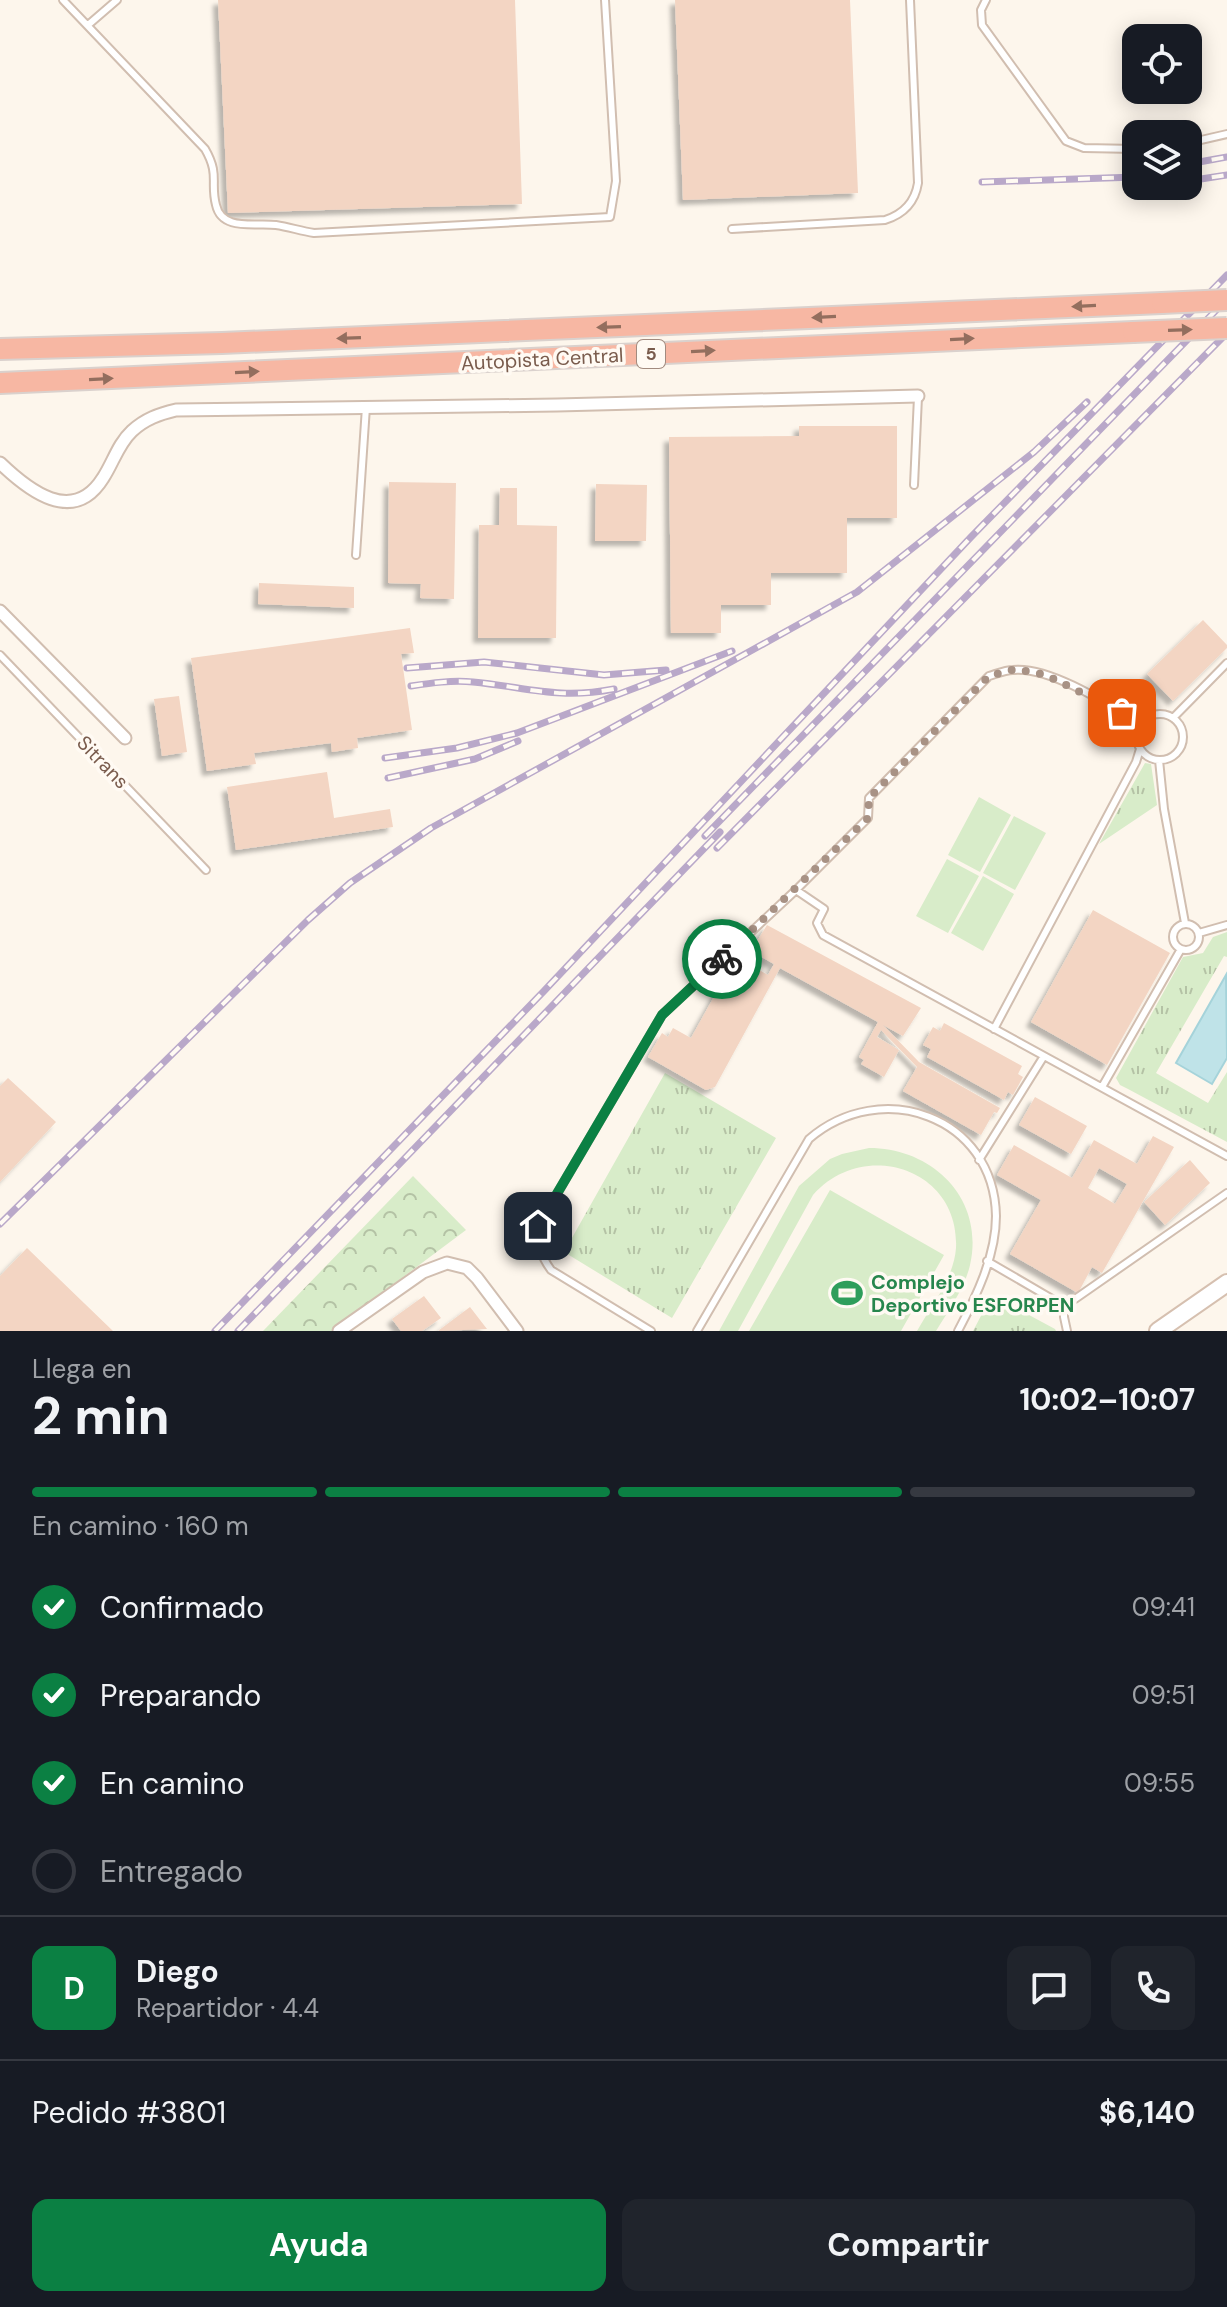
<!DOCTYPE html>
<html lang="es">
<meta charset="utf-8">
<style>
:root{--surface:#171b24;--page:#20242c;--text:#f1f3f6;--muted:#9ea1a6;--line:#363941;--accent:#0b8043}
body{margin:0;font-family:"DM Sans",sans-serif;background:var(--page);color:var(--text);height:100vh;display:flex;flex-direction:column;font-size:30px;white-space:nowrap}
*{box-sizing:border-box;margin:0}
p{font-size:26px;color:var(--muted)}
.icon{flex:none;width:44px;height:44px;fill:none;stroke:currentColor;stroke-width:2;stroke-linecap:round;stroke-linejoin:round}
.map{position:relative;height:1331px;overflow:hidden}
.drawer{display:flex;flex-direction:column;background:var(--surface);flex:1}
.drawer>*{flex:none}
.fabs{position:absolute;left:1122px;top:24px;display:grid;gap:16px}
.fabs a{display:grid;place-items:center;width:80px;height:80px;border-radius:16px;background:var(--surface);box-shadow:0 4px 20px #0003;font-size:40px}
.pin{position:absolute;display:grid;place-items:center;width:68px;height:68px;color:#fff;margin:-34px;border-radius:16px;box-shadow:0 4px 12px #0006}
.courier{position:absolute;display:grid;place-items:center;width:80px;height:80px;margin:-40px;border:6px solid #0b8043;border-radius:50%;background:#fff;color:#222;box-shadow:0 2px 10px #0007}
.overview em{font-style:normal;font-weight:700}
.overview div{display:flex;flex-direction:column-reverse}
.overview{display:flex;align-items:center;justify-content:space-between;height:136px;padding:0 32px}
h1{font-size:52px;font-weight:700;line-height:60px}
.bar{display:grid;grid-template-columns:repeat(4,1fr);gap:12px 8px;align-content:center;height:96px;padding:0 32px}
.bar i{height:10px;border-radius:6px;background:var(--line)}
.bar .selected{background:var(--accent)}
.bar p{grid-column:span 4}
.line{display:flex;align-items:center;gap:20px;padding:0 32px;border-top:2px solid var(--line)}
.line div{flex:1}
.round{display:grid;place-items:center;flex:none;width:84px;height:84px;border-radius:16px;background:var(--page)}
ol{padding:0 32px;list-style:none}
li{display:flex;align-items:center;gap:24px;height:88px}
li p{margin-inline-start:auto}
li .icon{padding:8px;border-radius:50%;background:var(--accent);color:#fff;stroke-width:4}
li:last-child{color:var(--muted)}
li i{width:44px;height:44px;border:4px solid var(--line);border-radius:50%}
.button{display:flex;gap:16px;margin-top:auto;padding:16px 32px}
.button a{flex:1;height:92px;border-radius:16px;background:var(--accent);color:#fff;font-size:32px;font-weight:700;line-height:92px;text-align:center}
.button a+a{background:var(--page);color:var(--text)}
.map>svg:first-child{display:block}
.grass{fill:url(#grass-tufts)}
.park{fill:url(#park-crowns)}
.pitch{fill:#d8ecc9}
.water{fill:#bfe3e8;stroke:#a5d3da;stroke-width:2}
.building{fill:#f3d5c3;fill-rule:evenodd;filter:url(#shadow)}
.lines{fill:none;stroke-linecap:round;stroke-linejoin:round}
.lane-casing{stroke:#d1beb0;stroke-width:10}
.street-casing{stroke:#d1beb0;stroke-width:15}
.secondary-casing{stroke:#d6c0b0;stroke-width:20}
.highway-casing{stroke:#dad1cd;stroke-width:24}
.lane{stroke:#fff;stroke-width:6}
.street{stroke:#fff;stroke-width:11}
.secondary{stroke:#fff;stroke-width:16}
.highway{stroke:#f7b7a3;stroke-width:20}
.rail-casing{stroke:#b9a8c9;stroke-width:7}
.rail{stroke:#fffaf3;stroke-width:4;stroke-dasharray:12;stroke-linecap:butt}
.highway-bridge-casing{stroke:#dad1cd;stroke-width:24;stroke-linecap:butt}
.highway-bridge{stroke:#f7b7a3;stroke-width:20}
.oneway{fill:#936e5e}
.done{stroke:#a89285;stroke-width:8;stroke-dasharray:0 14.4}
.route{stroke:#0b8043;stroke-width:10}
.labels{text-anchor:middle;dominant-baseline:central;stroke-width:7;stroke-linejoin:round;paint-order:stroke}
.shield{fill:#fffaf3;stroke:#a28b7f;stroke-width:2}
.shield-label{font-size:18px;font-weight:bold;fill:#7a5c4d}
.street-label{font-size:20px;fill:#7a5c4d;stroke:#fffaf3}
.leisure-label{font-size:20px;font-weight:bold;fill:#27864d;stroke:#fffaf3;text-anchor:start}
</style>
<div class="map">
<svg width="1227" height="1331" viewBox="0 0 1227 1331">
<defs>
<pattern id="grass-tufts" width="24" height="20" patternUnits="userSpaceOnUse" patternTransform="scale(2)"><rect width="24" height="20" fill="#d8ecc9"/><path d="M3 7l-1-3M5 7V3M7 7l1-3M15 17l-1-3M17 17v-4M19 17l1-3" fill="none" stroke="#b4c2a5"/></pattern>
<pattern id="park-crowns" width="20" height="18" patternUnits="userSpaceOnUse" patternTransform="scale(2)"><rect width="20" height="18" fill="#d8ecc9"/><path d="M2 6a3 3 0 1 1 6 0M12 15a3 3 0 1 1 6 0" fill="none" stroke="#b4c2a5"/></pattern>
<filter id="shadow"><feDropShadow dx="-5" dy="5" stdDeviation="2" flood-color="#0004"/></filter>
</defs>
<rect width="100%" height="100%" fill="#fdf6ec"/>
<path class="grass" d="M1145 763 1151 764 1157 805 1099 844Z
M1227 932V957L1224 956 1156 1073 1208 1103 1227 1072V1142L1128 1089 1120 1085 1116 1078 1183 957 1203 953 1213 937Z
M665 1073 776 1138 672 1318 564 1252Z
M992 1295 1055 1329 1056 1331H973Z"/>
<path class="park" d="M413 1176 466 1230 331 1331H263Z"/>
<path class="pitch" d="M979 797 1011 815 980 872 948 855Z
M1014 816 1046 833 1015 890 983 873Z
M947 859 979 876 948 933 916 916Z
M983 876 1014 894 983 951 951 933Z
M869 1148C933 1148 985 1199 970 1265 965 1288 948 1311 936 1331H917C931 1306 954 1278 956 1248 960 1168 863 1138 813 1195L738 1331H719L799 1186 830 1159 842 1154Z
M830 1190 944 1255 901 1331H749Z"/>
<path class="water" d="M1226 975 1227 1058 1212 1084 1176 1063Z"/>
<path class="building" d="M218 0H515L522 204 228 213Z
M675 0H850L858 193 683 200Z
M799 426H897V518H847V573H771V605H721V633H671L669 437 799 436Z
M389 482 456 483 454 599 420 598 421 584 388 583Z
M596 484 647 485 646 541H595Z
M500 488H517V525L557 526 556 638H478L479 525H499Z
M259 583 354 587V608L258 604Z
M1203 620 1227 645V648L1173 701 1147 674Z
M410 628 414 653 401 654 412 730 357 738 358 748 332 752 331 743 254 753 256 764 207 771 191 658Z
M179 696 187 752 162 756 154 699Z
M327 772 334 818 390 809 393 827 236 850 227 787Z
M1093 910 1170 953 1107 1065 1031 1022Z
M767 925 921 1008 903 1036 883 1025 919 1062 1000 1108 997 1113 994 1112 981 1135 903 1091 917 1067 881 1030 877 1037 899 1050 884 1077 861 1064 864 1060 859 1057 878 1022 780 968 715 1087 706 1090 648 1057 662 1033 668 1037 673 1028 691 1038 736 957 768 975 774 964 751 951Z
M944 1023 1022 1066 1018 1074 1023 1077 1013 1095 1008 1092 1004 1100 927 1057 931 1049 923 1045 933 1027 940 1031Z
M8 1078 56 1122 0 1182V1086Z
M1035 1097 1087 1126 1071 1154 1019 1125Z
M1153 1136 1174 1147 1102 1273 1092 1267 1078 1293 1010 1254 1041 1200 997 1175 1014 1145 1072 1178 1094 1140 1137 1164ZM1099 1168 1127 1184 1115 1204 1088 1188Z
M1190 1160 1210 1183 1165 1225 1144 1202Z
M27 1248 113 1331H0V1276Z
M424 1296 441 1318 422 1331H401L392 1319Z
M470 1307 487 1329 438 1331Z"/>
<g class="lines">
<defs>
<path id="lane" d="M63 0 205 149C220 175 210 182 216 205 222 232 256 222 276 225 289 227 301 231 314 233L610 217 616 181 605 0
M986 0 981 10 982 25 1066 141 1084 148 1136 149
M88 25 117 0
M1188 143 1227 134
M732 229 885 220C904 214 915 202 918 183L910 0
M914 485 918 397
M356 555 366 407
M0 655 206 870
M1137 737a23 23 0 1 1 46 0a23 23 0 1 1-46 0Z
M1173 718 1227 663
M1140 724C1109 705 1050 666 1013 670 1005 670 996 674 989 676L869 798 868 818 796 890 824 909 817 923 823 935 1227 1156
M1159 760 1164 809 1185 923
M1173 937a13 13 0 1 1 26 0a13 13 0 1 1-26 0Z
M1199 933 1227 925
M994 1029 1136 762 1140 749
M1102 1087 1181 949
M979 1160 1044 1056
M987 1261 1054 1300 1064 1303 1075 1299 1227 1193
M1064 1303V1317L1067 1331
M651 1331 551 1270C540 1255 538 1244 538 1226L662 1015 796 890
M697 1331 809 1139C881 1077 994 1116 996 1216 996 1256 976 1297 958 1331"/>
<path id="street" d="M0 463C28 490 73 526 103 478 113 463 118 444 132 431 145 419 159 414 176 410L557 405 918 396
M0 611 125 738
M339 1331 423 1272 447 1263 467 1268 477 1278 517 1331"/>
<path id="secondary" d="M1158 1331 1227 1283"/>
<path id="highway" d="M0 349 222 343 1162 303
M0 383 1133 332"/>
</defs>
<use href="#lane" class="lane-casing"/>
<use href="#street" class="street-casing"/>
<use href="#secondary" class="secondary-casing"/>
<use href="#highway" class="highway-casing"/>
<use href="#lane" class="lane"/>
<use href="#street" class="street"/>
<use href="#secondary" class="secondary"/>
<use href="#highway" class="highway"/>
<defs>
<path id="rail" d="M1188 164 1227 157
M1188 181 1227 175
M982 182 1136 177
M407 668 484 662 604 675 666 670
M411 686C431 683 452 680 473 682 526 687 558 700 614 689
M385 758 457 748 517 733 732 651
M388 778 475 759 518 741
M705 836 1227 299
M717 848 1227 333
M0 1224 308 920 350 883 431 828 857 592 1034 452 1087 402
M215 1331 544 991 971 537 1227 275
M238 1331 720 832"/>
</defs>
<use href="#rail" class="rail-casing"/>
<use href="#rail" class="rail"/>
<defs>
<path id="highway-bridge" d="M1162 303 1227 300
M1133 332 1227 328"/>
</defs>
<use href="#highway-bridge" class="highway-bridge-casing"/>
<use href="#highway-bridge" class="highway-bridge"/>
</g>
<defs><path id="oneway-solid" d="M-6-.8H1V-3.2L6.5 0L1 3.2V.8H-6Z" transform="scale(2)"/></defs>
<g class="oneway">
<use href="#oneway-solid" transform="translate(1084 306) rotate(177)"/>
<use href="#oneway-solid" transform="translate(824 317) rotate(177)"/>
<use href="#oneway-solid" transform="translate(609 327) rotate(178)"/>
<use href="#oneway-solid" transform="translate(1180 330) rotate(-2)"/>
<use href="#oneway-solid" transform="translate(349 338) rotate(178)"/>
<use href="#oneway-solid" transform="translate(962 339) rotate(-3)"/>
<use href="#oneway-solid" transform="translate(703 351) rotate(-3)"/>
<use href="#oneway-solid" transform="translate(247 372) rotate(-3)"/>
<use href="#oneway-solid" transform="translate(101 379) rotate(-3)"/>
</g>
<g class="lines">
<path class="done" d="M722 959 868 818 869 798 989 676 1015 669 1046 675 1122 713"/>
<path class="route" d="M538 1226 662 1015 722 959"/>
</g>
<defs>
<symbol id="stadium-bare" viewBox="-9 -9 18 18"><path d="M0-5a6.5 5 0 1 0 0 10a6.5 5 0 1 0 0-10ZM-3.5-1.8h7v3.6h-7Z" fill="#2e9e5b" stroke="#fffaf3" stroke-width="2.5" paint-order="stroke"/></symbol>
</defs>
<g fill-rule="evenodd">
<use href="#stadium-bare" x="825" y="1271" width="44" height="44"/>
</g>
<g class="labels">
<rect class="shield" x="637" y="340" width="28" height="28" rx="6"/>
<g class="shield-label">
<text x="651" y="354">5</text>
</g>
<g class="street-label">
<text transform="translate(542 359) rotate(-3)">Autopista Central</text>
<text transform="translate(103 762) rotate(46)">Sitrans</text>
</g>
<g class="leisure-label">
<text x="871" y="1282">Complejo<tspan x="871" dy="23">Deportivo ESFORPEN</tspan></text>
</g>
</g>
</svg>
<div class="fabs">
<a><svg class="icon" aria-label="locate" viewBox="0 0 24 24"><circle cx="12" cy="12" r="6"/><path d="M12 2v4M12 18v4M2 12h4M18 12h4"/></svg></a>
<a><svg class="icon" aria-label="layers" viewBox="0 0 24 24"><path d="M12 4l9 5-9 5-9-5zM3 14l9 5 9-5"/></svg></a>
</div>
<div class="pin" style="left:1122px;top:713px;background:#ea580c"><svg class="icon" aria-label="bag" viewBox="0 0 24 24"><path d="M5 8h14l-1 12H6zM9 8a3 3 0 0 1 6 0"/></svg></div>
<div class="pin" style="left:538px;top:1226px;background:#1f2937"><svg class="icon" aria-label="home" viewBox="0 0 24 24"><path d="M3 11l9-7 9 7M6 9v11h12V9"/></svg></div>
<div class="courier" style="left:722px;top:959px"><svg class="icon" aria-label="bike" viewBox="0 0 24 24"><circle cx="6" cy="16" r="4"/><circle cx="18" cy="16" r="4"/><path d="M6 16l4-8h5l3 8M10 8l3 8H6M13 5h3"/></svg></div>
</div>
<section class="drawer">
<div class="overview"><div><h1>2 min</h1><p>Llega en</p></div><em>10:02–10:07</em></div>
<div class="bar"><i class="selected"></i><i class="selected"></i><i class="selected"></i><i></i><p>En camino · 160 m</p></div>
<ol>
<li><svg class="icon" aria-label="check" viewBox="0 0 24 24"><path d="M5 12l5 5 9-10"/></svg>Confirmado<p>09:41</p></li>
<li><svg class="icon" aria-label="check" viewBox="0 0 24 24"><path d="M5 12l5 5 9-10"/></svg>Preparando<p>09:51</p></li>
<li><svg class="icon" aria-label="check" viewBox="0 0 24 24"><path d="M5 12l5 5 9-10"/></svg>En camino<p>09:55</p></li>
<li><i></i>Entregado</li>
</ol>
<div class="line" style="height:144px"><b class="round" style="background:var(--accent);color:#fff">D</b><div><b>Diego</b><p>Repartidor · 4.4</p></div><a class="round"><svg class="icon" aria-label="chat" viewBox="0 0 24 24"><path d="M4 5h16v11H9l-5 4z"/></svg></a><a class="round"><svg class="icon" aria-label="phone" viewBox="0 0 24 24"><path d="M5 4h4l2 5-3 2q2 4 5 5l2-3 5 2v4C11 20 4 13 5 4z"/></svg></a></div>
<div class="line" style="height:104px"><div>Pedido #3801</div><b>$6,140</b></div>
<div class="button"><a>Ayuda</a><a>Compartir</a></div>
</section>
